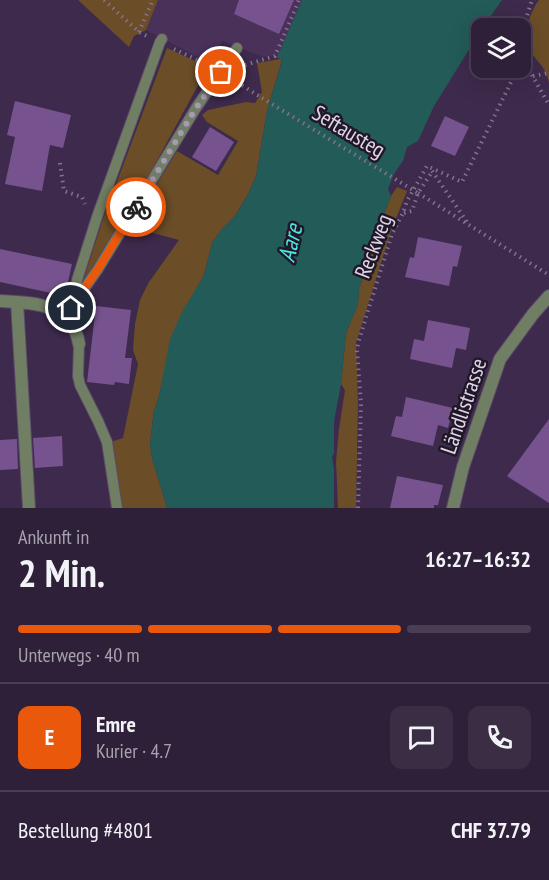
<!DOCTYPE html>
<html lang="de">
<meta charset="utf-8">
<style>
:root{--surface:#2e2039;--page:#3a2d44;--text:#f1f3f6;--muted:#a7a3ae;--line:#493e53;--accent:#ea580c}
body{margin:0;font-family:"PT Sans Narrow",sans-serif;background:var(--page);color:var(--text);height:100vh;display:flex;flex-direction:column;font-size:22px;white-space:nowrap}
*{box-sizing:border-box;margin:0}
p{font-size:20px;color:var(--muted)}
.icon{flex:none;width:33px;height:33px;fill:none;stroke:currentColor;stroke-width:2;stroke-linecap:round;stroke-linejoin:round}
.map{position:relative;height:508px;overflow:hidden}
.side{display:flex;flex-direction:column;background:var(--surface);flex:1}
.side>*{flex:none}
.buttons{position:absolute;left:471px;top:18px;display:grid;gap:12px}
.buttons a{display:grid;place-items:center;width:60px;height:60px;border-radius:12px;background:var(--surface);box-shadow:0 6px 24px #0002,0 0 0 2px var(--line);font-size:30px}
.pin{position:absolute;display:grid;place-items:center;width:51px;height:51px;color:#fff;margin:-26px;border:3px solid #fff;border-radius:50%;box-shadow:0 2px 6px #0007}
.courier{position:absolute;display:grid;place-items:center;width:60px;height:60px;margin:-30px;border:4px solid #ea580c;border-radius:50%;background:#fff;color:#222;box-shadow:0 2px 8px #0007}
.summary em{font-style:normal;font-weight:700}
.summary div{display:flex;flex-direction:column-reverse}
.summary{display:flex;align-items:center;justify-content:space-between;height:102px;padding:0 18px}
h1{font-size:39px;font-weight:700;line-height:45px}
.bar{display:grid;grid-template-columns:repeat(4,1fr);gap:9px 6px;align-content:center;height:72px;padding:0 18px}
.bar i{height:8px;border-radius:4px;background:var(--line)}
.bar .current{background:var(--accent)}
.bar p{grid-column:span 4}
.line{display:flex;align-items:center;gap:15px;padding:0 18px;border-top:2px solid var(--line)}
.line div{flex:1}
.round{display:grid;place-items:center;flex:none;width:63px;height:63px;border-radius:12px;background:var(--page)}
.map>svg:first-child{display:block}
.built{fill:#49315a}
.green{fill:#6b4d27}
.water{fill:#225b58}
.building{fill:#76538e}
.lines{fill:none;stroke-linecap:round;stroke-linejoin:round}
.lane-casing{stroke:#5b4968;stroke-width:12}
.street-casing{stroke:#5b4968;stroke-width:14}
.path{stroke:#83728f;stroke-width:4;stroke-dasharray:1.5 4.5;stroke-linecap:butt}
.lane{stroke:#707e63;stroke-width:10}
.street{stroke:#707e63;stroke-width:12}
.path-bridge{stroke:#83728f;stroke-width:4;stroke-dasharray:1.5 4.5;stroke-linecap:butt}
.done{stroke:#a798b3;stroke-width:6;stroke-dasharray:0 10.8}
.route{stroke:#ea580c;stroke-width:8}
.labels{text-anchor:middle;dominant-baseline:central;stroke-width:5;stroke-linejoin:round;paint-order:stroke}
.street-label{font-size:22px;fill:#e0d4ea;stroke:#201727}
.water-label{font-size:24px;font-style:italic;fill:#4ae8e0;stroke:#201727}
</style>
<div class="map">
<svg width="549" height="508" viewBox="0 0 549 508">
<rect width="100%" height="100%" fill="#3e2a4c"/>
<path class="built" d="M158 0H302L277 57 273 55 263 57 222 41 211 64 146 30Z"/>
<path class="green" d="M78 0H158L146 30 134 36 129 47Z
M539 0H549V83C546 66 537 63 530 50 523 34 529 13 539 0Z
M167 48 208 67 142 188 85 280 83 281 103 219Z
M280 59 282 60 267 111 256 176 247 196 235 216 221 230 212 243 204 275 194 293 163 378 159 396 154 411 150 444 152 458 167 508H117L107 443 123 438 138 364 133 350 135 324 140 300 149 282 179 240 131 227 177 151 218 175 238 141 207 122 202 115 208 110 246 102 255 103 262 92 257 63Z
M397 187 407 191 391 231 356 343 358 405 356 508H338L336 461 339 429 345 390 341 384 346 333 358 304 359 290 372 245 391 196Z"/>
<path class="water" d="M302 0H502L483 27 434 106 418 141 407 147 403 161 394 174 388 189 391 196 372 245 359 290 358 304 346 333 341 384 334 421V453L332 457 334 469V508H167L152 458 150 444 154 411 159 396 170 339 182 312 204 275 212 243 221 230 235 216 247 196 256 176 267 111 282 61 277 57Z"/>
<path class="building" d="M239 0H294L279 34 234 14Z
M15 101 71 115 63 148 50 145 42 191 5 184 15 137 7 135Z
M445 116 469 127 455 156 431 146Z
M210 127 234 142 216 171 192 157Z
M418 237 462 246 457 267 453 266 449 286 405 277 410 257 414 258Z
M0 249 72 264 65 296 0 282Z
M96 306 131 310 125 358H132L129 384 115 382 114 385 87 382Z
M428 320 470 328 466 350 456 348 452 368 410 359 414 339 424 341Z
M406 397 453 408 448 428 438 425 433 446 391 436 396 416 402 417Z
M549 419V503L507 476Z
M62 436 63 466 35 468 33 438Z
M17 439 18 469 0 470V440Z
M397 476 443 485 438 505H434V508H390Z"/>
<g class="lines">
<defs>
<path id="lane" d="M78 299 76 295 77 280 97 217 160 42 162 39
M65 316 98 269 196 108 237 48
M79 344 78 376 80 385 98 421 107 442 117 508"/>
<path id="street" d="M0 301C35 303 72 303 79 344
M17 302 29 508
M453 508 463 467 500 359 533 314 549 296"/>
</defs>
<use href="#lane" class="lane-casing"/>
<use href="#street" class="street-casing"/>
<path class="path" d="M104 0 139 32 147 36
M139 32 153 0
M174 49 208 65
M523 59 549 105
M520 62 522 58 524 25 532 0
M245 65 275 56 299 0
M533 76 549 73
M232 79 262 98
M60 163 64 191 82 197 85 204
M432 171 467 222
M418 193 549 275
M404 213 412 211 418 193 432 172
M358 508 361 404 357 351 358 343 392 234 403 213 407 201 427 166 462 182 518 68"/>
<use href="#lane" class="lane"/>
<use href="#street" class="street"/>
<path class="path-bridge" d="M262 98 418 193"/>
</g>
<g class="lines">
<path class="done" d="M136 207 196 108 221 72"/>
<path class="route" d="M71 308 98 269 136 207"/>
</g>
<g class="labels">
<g class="street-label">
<text transform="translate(349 131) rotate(31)">Seftausteg</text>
<text transform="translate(373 246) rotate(-69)">Reckweg</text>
<text transform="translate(463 406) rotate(-71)">Ländlistrasse</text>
</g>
<g class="water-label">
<text transform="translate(290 243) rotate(-77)">Aare</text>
</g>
</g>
</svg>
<div class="buttons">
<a><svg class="icon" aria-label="layers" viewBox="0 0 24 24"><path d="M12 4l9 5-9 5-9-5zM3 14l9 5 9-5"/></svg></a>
</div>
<div class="pin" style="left:221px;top:72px;background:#ea580c"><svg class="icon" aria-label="bag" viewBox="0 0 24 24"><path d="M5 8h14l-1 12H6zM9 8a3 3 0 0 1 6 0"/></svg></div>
<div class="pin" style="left:71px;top:308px;background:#1f2937"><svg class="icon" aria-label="home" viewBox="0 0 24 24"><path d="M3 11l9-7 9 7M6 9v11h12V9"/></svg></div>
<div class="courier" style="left:136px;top:207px"><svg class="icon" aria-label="bike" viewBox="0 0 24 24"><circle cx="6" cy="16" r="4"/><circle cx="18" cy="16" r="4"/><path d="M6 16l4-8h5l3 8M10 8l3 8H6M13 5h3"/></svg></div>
</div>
<section class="side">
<div class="summary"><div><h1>2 Min.</h1><p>Ankunft in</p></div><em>16:27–16:32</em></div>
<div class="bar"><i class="current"></i><i class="current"></i><i class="current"></i><i></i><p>Unterwegs · 40 m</p></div>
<div class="line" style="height:108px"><b class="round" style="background:var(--accent);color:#fff">E</b><div><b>Emre</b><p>Kurier · 4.7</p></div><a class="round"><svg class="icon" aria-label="chat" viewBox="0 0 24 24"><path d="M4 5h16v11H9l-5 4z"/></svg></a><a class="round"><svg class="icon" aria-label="phone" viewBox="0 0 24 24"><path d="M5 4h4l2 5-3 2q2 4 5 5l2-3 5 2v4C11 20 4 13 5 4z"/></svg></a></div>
<div class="line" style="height:78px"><div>Bestellung #4801</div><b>CHF 37.79</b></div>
</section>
